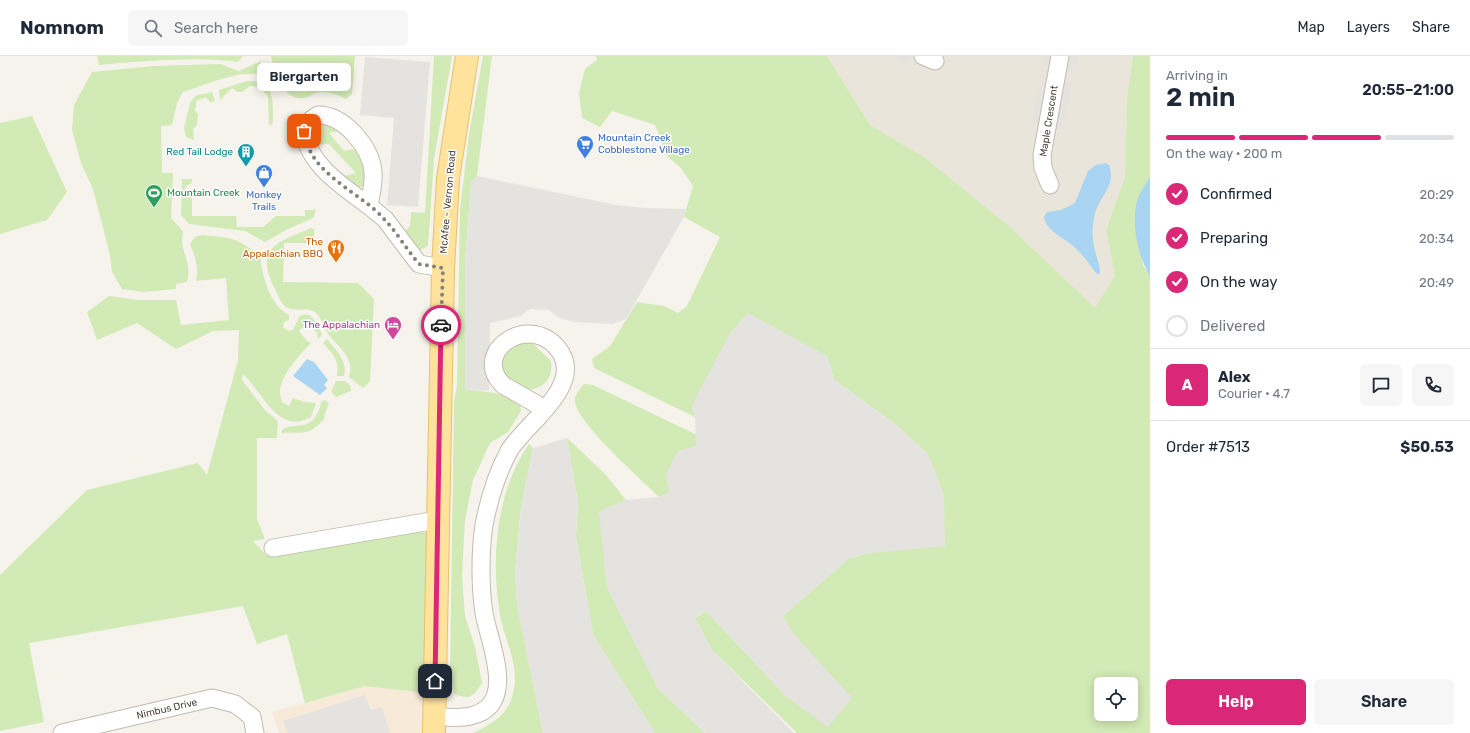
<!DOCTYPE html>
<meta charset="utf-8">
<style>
:root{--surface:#fff;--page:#f6f6f7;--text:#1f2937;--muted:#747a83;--line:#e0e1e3;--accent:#db2777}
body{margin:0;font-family:Rubik,sans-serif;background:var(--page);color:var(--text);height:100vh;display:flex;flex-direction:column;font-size:15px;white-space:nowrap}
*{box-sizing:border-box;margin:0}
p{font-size:13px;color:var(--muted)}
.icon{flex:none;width:22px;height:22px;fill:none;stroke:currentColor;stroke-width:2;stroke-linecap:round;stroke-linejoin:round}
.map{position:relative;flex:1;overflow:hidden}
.side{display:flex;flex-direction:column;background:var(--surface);width:320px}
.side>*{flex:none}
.buttons{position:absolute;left:1094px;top:621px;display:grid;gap:8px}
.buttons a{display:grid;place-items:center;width:44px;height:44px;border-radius:6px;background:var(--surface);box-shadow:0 2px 10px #0003;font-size:20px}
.pin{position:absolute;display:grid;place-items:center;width:34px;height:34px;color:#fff;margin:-17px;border-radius:8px;box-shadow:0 2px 6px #0006}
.courier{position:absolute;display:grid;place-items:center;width:40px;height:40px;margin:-20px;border:3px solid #db2777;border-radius:50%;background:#fff;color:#222;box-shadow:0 1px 5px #0007}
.bubble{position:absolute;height:28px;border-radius:6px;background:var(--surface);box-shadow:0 2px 10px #0003;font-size:13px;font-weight:600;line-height:28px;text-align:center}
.head em{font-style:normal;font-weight:600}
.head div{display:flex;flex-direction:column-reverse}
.head{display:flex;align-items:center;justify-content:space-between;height:68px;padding:0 16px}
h1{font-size:26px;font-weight:600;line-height:30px}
.bar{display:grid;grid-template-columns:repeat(4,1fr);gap:6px 4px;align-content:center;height:48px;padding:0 16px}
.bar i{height:5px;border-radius:3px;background:var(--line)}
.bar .selected{background:var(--accent)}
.bar p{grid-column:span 4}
.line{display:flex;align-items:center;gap:10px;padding:0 16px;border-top:1px solid var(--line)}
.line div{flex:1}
.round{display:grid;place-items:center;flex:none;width:42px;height:42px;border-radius:6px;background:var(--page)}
ol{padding:0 16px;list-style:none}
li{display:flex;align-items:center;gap:12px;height:44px}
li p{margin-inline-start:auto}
li .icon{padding:4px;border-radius:50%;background:var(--accent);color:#fff;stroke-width:4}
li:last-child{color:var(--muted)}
li i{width:22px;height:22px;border:2px solid var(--line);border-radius:50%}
.primary-button{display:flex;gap:8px;margin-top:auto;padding:8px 16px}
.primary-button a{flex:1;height:46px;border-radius:6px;background:var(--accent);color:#fff;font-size:16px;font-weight:600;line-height:46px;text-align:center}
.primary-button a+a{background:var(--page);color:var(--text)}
header{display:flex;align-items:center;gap:24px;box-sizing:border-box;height:56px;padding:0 20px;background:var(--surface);border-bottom:1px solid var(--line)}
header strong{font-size:19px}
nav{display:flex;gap:22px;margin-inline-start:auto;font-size:14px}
.search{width:280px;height:36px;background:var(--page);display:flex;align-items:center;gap:10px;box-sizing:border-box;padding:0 14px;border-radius:6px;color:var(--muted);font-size:15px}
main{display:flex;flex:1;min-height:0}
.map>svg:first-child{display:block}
.residential{fill:#eae5da}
.commercial{fill:#f7ead8}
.green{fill:#d2eab5;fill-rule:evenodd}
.parking{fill:#e5e3e0}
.water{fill:#a9d4f2}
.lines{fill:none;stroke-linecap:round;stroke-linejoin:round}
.minor-casing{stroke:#c2bbae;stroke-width:19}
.major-casing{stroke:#e6c16a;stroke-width:24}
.minor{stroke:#fff;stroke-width:17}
.major{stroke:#ffe39c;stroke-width:22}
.done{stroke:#878178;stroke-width:4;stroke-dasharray:0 7.2}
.route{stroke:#db2777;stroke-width:5}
.labels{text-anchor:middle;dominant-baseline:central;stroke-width:3;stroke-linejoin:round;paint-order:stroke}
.street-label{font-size:10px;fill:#4b4439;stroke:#fff}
.shop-label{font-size:10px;fill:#366cbe;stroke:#fff;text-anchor:start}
.culture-label{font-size:10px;fill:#0d838f;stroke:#fff;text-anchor:end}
.leisure-label{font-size:10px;fill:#27864d;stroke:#fff;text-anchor:start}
.food-label{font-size:10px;fill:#c56008;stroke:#fff;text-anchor:end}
.hotel-label{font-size:10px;fill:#b23c85;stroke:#fff;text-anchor:end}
</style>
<header>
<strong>Nomnom</strong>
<div class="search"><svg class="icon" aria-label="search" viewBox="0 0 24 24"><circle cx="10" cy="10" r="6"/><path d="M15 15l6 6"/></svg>Search here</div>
<nav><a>Map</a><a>Layers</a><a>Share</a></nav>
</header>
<main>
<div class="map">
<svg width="1150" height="677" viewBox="0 0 1150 677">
<rect width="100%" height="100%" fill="#f6f3ec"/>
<path class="residential" d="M827 0H1133L1127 42 1125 121 1106 174 1115 220 1095 253 1009 170 924 101 870 69Z"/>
<path class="commercial" d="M365 630 425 637V677H279L272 656Z"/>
<path class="green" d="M97 0H243L238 6C201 0 138 5 99 9Z
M271 0H355L352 38 346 43C337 39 324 34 316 37 312 38 308 42 304 42 282 45 275 16 271 0Z
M434 0H452L434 103 428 190 420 194 411 188 405 175 410 170 411 156 425 157Z
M483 0H492L477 120 471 127 465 208V333C484 336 503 336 520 346L521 355 508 376 490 387 473 424 465 464 462 520 465 560 475 591 482 627C473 641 470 644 454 638L450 620 454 345 457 330 460 154 469 78Z
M596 0H827L870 69 924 101 1009 170 1095 252 1115 220 1106 174 1125 121 1127 42 1133 0H1150V121L1137 145 1143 209 1150 220V677H797L712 594 695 562 706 555 788 642 792 576 783 560 848 503 864 498 928 398 894 367 834 324 827 300 695 361 594 312 592 303 610 290 637 246 664 250 678 257 687 250 720 181 684 161 693 130 681 112 668 101 655 69 612 55 600 71 582 62 579 37 585 13 597 4ZM1101 628H1131V658H1101Z
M261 5 264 15C256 20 246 17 237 19 218 23 201 30 183 36L177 47 172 69 161 70 162 117H173L171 162 183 175C183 180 181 186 183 191 186 205 191 210 187 226L176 228V233L143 236 122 233 112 216 110 199 93 133 81 107 72 74 74 49 92 16 154 10 220 8 239 15Z
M247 25C275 24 273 44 273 66L271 69H269L268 40 259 31 250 30 242 36H238L232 32 220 44 219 34Z
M212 36 215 45 210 46 206 41 196 45V51L194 54 198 58 197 69 193 73 194 84 186 81 184 72 190 47 195 40Z
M32 60 67 136 47 164 0 178V67Z
M323 65 339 75 329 77 344 95 355 93 367 112 364 130C356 133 350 128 343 122L344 120 356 117 329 88 316 89 312 78 313 73Z
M182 123H192V127L186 130C184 136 186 139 192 141V160H236L237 171H263L276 160H305V154H316L313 162 288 173 265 186 245 175 189 168 181 159Z
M311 172 314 173V187H284L283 226 358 227 374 243 370 325 363 332 349 321C350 317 351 312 350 309 348 295 332 286 326 274 322 268 321 261 315 256 307 251 297 256 288 252 281 249 278 239 275 233 253 191 279 186 311 172Z
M202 179C232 182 236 181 260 200 263 222 269 248 289 259V264L284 266 283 271 288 275 293 274 299 261C311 252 319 270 322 279L318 283 317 277 308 267 299 275 307 285 311 287C299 300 283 316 280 334 279 338 282 343 282 346L289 350 293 342 304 346 316 347 311 361C279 380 262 336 243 318L242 324 265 354 278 365 277 382H257V463L265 483 253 485 267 500 418 473 426 477 425 637 365 630 305 647 287 578 257 588 243 550 29 587 44 666 0 675V519L87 434 198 407 207 419 238 304 239 274 213 275 176 293 137 267 97 284 87 256 109 240 138 244H176L181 269 229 264 226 222 196 225C199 212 195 200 190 188L195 181Z
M327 283C336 294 348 305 344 320H337C339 303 334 299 323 287Z
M529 284 551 305C553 322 545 332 527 334L501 318C504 291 503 293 529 284Z
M336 325H345L350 329 351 335 336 341 331 336Z
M584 328 593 329 697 379 696 390 669 437 659 441C641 423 578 368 575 346 574 339 580 333 584 328Z
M325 344 329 347 324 360 325 362C309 380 305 376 281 377L283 373C296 367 309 374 317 358 319 354 321 350 321 346Z
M567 382 606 419 626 444 599 456 657 631 705 677H655L593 579 576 481 578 446Z
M529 388 533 392 521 451 515 516 517 548 543 677H473C489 669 507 660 512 641 521 613 507 590 501 564 490 508 495 436 529 388Z"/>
<path class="parking" d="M895 0H913L905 11Z
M1045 0H1078L1075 15 1058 11 1055 23 1073 26 1062 74 1031 66 1041 23 1050 27 1052 19 1042 16Z
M365 1 430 6 418 151 387 149 394 62 360 59Z
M477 120 616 149 646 152 686 153 684 161 626 263 613 268 574 266 559 262 549 254 530 253 521 260 490 267 489 335 465 333V208L471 127Z
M748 257 827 300 834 324 894 367 928 398 944 439 945 490 864 498 848 503 783 560 792 576 852 642 828 671 788 642 706 555 695 561 712 594 794 677H705L657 631 607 532 599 456 626 444 659 441 669 437 666 418 678 395 696 390 695 361 691 351 730 277Z
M567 382 578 446 576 481 593 579 655 677H543L517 548 515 516 521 451 533 392Z
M365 639 371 654 382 651 390 677H288L283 665Z"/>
<path class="water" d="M1105 107 1109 109C1117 131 1098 141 1094 161 1092 172 1092 184 1095 195 1097 203 1100 209 1100 217L1097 218C1089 208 1082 197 1072 189 1062 181 1046 174 1044 161L1047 156 1061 154 1075 147 1088 115 1096 109Z
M1150 121V220C1138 200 1131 169 1137 145 1139 137 1146 128 1150 121Z
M307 303 314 306 328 324 324 329 327 332 320 339 293 320Z"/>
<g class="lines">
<defs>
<path id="minor" d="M923 0 935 5
M318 59C344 59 371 91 373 116 374 127 371 139 369 150 344 131 308 109 304 75L312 63Z
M1050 129 1043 112 1042 99 1060 0
M369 150 385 163 419 208 443 212
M273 492 437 464
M434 660C446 661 459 663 470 660 519 650 489 587 484 557 480 531 480 495 484 469 489 443 496 419 509 395 524 369 582 332 561 297 533 253 469 295 503 329L545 353
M62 677 212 642 235 648 252 661 255 677"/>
<path id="major" d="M434 677 443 212 448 122 467 0"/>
</defs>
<use href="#minor" class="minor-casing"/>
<use href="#major" class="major-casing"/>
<use href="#minor" class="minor"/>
<use href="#major" class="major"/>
</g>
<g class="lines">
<path class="done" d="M304 75C309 119 360 135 385 164 398 178 407 194 419 208L443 212 441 269"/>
<path class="route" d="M435 625 441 269"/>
</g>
<defs>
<symbol id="supermarket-pin" viewBox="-11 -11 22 30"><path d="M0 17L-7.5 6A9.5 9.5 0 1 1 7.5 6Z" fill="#3f7fe0" stroke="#fff"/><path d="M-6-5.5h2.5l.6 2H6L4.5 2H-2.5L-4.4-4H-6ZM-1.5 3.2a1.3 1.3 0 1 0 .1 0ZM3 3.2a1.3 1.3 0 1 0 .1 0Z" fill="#fff"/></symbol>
<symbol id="building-pin" viewBox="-11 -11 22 30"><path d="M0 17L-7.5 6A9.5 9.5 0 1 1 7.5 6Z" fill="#0f9aa8" stroke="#fff"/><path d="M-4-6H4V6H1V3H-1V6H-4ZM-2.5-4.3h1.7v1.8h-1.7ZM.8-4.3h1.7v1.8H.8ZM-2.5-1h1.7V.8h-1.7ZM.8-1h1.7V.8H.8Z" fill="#fff"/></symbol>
<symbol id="shop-pin" viewBox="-11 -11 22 30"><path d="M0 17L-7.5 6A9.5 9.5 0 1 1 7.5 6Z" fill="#3f7fe0" stroke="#fff"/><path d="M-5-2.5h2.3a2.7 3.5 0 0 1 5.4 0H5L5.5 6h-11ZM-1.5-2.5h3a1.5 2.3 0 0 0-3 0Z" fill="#fff"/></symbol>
<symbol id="stadium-pin" viewBox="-11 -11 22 30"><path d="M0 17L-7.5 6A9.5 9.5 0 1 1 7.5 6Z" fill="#2e9e5b" stroke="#fff"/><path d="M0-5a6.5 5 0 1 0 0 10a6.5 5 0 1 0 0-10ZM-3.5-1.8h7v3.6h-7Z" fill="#fff"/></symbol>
<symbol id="restaurant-pin" viewBox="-11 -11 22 30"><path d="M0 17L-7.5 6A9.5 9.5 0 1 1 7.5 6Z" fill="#e8710a" stroke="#fff"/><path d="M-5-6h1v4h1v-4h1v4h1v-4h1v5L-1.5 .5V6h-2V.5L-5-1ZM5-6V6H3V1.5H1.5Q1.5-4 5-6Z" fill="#fff"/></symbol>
<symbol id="hotel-pin" viewBox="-11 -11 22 30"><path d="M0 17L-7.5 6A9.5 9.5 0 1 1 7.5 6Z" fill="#d1479c" stroke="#fff"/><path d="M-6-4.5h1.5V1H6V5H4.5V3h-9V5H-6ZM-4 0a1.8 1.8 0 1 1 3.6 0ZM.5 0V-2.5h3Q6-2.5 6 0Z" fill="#fff"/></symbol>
</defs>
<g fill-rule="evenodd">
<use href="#supermarket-pin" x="575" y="78" width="20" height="27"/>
<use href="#building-pin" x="236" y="86" width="20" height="27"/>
<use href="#shop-pin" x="254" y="107" width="20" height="27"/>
<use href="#stadium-pin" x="144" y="127" width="20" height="27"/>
<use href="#restaurant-pin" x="326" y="182" width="20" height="27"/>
<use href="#hotel-pin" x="383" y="259" width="20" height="27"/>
</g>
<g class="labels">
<g class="street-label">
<text transform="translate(1049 65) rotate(-81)">Maple Crescent</text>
<text transform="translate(448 146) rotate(-85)">McAfee - Vernon Road</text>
<text transform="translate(167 653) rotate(-13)">Nimbus Drive</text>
</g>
<g class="shop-label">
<text x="598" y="82">Mountain Creek<tspan x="598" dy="12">Cobblestone Village</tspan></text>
<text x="264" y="139" text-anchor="middle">Monkey<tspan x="264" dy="12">Trails</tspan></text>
</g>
<g class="culture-label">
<text x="233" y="96">Red Tail Lodge</text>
</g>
<g class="leisure-label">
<text x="167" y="137">Mountain Creek</text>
</g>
<g class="food-label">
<text x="323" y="186">The<tspan x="323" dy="12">Appalachian BBQ</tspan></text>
</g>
<g class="hotel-label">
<text x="380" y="269">The Appalachian</text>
</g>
</g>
</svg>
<div class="buttons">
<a><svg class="icon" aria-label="locate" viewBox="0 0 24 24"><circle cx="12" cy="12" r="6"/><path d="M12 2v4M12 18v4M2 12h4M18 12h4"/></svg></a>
</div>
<div class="pin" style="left:304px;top:75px;background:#ea580c"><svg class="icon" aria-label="bag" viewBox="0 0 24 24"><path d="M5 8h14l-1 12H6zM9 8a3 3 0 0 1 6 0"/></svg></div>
<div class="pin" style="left:435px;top:625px;background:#1f2937"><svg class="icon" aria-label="home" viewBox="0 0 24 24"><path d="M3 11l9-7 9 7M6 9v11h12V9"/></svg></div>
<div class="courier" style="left:441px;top:269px"><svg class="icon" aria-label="car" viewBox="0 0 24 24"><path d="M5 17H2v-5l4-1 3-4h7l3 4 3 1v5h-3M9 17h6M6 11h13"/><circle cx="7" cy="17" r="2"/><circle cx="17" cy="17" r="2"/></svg></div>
<div class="bubble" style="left:257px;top:7px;width:94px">Biergarten</div>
</div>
<section class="side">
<div class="head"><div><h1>2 min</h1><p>Arriving in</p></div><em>20:55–21:00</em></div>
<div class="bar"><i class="selected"></i><i class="selected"></i><i class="selected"></i><i></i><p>On the way · 200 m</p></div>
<ol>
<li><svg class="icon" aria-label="check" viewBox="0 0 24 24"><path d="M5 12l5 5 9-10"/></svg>Confirmed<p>20:29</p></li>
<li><svg class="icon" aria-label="check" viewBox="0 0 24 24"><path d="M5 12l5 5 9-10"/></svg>Preparing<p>20:34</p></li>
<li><svg class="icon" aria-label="check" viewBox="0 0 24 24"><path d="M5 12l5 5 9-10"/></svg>On the way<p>20:49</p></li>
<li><i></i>Delivered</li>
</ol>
<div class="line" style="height:72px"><b class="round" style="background:var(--accent);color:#fff">A</b><div><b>Alex</b><p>Courier · 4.7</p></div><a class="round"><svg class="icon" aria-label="chat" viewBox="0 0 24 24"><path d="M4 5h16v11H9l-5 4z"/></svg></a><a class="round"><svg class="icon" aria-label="phone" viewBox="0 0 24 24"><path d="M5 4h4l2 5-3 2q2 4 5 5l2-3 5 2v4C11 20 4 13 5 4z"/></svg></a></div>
<div class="line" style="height:52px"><div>Order #7513</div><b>$50.53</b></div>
<div class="primary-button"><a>Help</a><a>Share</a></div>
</section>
</main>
